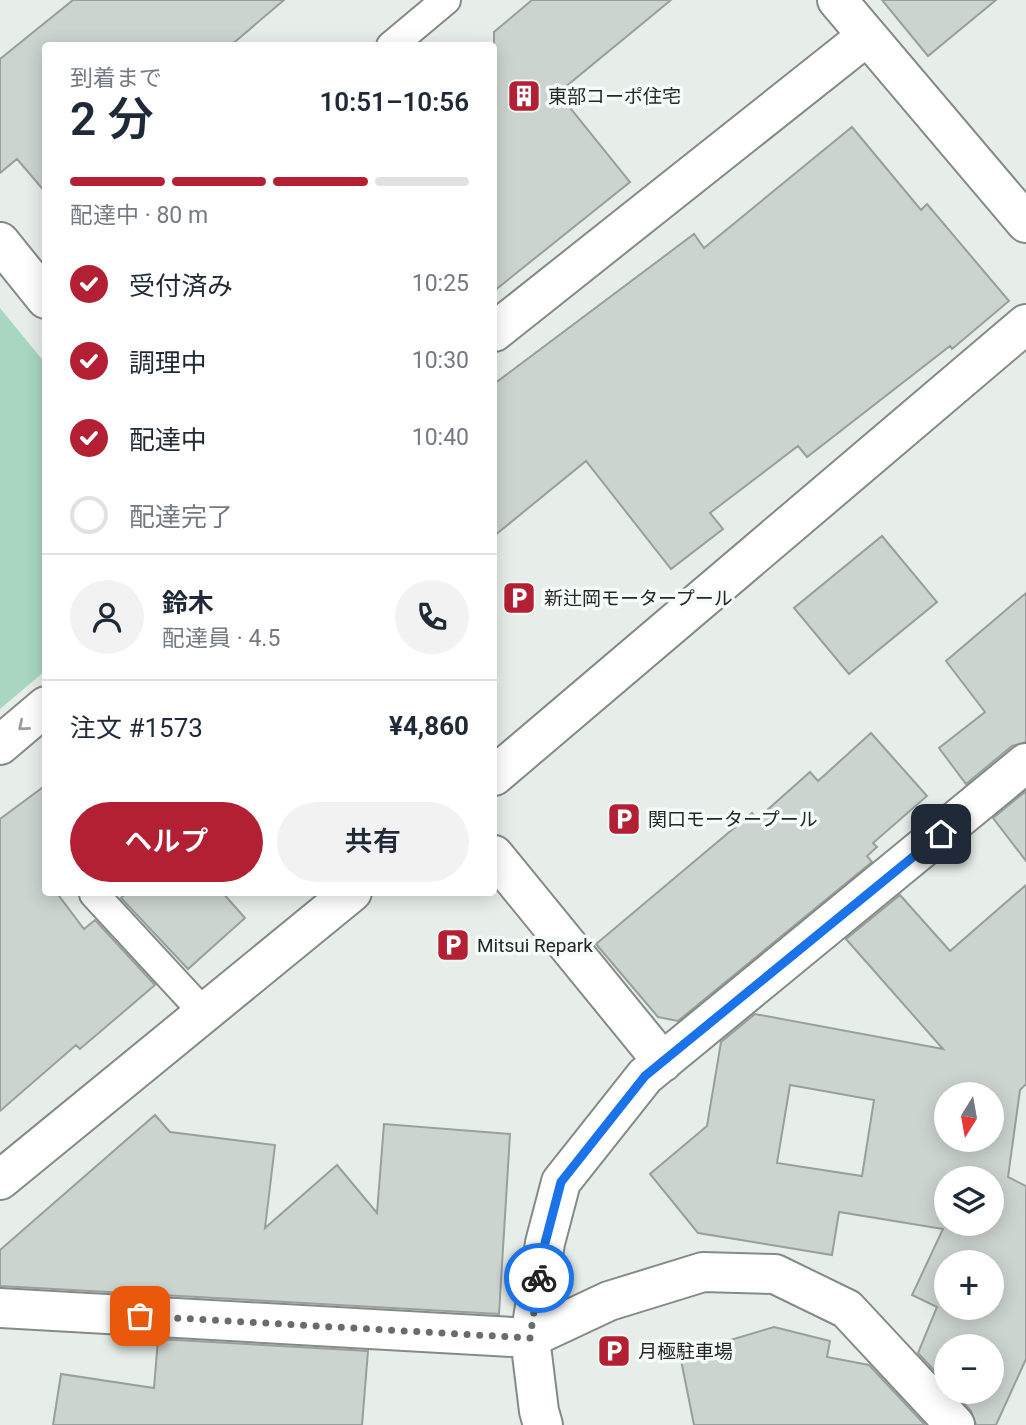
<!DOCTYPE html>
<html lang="ja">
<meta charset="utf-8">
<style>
:root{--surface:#fff;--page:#f2f2f3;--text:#1f2937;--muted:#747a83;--line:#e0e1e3;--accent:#b32034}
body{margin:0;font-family:Roboto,"Noto Sans JP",sans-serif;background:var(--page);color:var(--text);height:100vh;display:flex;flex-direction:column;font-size:26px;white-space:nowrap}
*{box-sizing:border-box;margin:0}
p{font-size:23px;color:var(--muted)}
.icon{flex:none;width:38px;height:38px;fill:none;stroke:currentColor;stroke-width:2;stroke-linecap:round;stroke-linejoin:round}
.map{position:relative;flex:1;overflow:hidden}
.sheet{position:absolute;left:42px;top:42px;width:455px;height:854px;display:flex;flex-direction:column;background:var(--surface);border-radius:7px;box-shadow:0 4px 18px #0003}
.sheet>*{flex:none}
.needle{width:46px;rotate:191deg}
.fabs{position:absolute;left:934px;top:1082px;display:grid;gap:14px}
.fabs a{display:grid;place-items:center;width:70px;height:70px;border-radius:50%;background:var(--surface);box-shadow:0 4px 18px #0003;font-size:35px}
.pin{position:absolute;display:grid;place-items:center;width:60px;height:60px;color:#fff;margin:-30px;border-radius:14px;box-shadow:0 4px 10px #0006}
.courier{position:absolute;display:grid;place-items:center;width:70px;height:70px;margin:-35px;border:5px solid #1a73e8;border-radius:50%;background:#fff;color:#222;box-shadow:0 2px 9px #0007}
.headline em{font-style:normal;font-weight:600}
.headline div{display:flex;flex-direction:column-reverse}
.headline{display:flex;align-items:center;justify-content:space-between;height:119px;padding:0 28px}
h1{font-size:46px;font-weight:600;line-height:52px}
.bar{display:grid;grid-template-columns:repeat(4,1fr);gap:10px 7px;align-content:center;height:84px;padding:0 28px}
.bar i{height:9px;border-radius:5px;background:var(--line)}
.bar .selected{background:var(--accent)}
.bar p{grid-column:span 4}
.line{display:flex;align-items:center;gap:18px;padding:0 28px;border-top:2px solid var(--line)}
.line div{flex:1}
.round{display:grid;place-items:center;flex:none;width:74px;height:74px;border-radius:37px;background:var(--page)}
ol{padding:0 28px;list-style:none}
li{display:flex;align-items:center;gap:21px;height:77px}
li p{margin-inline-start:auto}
li .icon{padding:7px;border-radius:50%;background:var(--accent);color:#fff;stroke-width:4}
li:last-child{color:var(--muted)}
li i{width:38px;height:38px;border:4px solid var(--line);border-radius:50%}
.cta{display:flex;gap:14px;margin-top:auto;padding:14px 28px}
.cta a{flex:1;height:80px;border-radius:42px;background:var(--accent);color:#fff;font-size:28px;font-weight:600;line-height:80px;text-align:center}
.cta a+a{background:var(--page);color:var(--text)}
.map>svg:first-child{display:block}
.green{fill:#a9d6c0}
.building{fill:#ccd4d0;stroke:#989f9c;stroke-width:2;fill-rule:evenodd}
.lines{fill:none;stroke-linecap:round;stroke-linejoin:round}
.service-casing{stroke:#848b87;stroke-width:32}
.minor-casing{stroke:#848b87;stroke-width:42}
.tertiary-casing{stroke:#848b87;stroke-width:42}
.service{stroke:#fff;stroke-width:28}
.minor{stroke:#fff;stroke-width:38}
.tertiary{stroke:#fff;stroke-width:38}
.oneway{stroke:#9c9e9d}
.done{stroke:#686d6b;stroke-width:7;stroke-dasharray:0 12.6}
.route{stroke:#1a73e8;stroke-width:9}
.labels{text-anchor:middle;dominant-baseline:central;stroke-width:7;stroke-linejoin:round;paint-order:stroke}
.poi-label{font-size:19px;fill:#242726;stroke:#f4fbf8;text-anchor:start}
</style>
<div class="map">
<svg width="1026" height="1425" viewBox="0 0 1026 1425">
<rect width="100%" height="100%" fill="#e7eeea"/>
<path class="green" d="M0 308 45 363V671L0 709Z"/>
<path class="building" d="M73 0H284L230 46H46V193L17 159 0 173V59Z
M532 0H671L558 93 630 182 494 291V32Z
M882 0H996L928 56Z
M852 127 921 210 927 204 1009 301 952 349 950 346 807 457 798 446 710 513 723 529 671 569 586 461 494 536V384L694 234 704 248Z
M882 536 937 602 849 674 794 608Z
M1026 593V742L1012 746 966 784 939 748 985 712 946 661Z
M871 733 927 796 873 843 877 847 867 856 872 862 678 1021 658 1017 596 944 752 813 757 819 810 772 818 781Z
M46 785V892H56L84 929 95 920 155 985 80 1049 76 1045 0 1111V819Z
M1026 791V861L993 818Z
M1026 885V1084L1020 1090 1008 1177 1026 1186V1359L996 1425H976L971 1411 953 1391H992V1346H947V1384L918 1353 937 1307 912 1295 943 1229 839 1212 832 1255 698 1233 650 1174 707 1126 721 1042 755 1014 943 1049 846 939 900 895 950 951ZM790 1085 874 1100 862 1176 777 1163ZM947 1094H992V1139H947ZM947 1178H992V1223H947ZM947 1262H992V1307H947Z
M127 892H222L245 918 188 969 121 898Z
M155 1115 170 1132 275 1145 265 1228 337 1165 377 1213 384 1124 510 1134 499 1314 0 1286V1250Z
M774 1327 830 1341 827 1357 869 1365 925 1425H694L680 1355Z
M158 1339 368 1351 362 1425H53L61 1374 154 1388Z"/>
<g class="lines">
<defs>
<path id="service" d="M391 46 446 0
M94 894 204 1013"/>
<path id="minor" d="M0 242 46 299
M494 332 867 36
M0 745 46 706
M494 776 1026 324
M494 855 663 1062
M0 1180 352 892
M0 1308 530 1338 609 1301 703 1272 775 1274 847 1309 955 1425
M543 1425 539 1411 530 1338 545 1243 561 1182 645 1076 1026 763"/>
<path id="tertiary" d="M837 0 1026 223"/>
</defs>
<use href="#service" class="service-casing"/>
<use href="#minor" class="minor-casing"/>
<use href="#tertiary" class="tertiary-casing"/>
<use href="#service" class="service"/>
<use href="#minor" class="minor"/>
<use href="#tertiary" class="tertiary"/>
</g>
<defs><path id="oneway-chevron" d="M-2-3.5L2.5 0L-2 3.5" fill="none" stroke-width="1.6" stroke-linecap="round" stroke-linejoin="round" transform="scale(1.75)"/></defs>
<use class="oneway" href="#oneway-chevron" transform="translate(23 726) rotate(140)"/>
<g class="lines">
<path class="done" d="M140 1316 530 1338 539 1278"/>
<path class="route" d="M539 1278 545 1243 561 1182 645 1076 941 834"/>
</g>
<defs>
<symbol id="building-square" viewBox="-11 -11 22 22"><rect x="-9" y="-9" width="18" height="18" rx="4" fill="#b32034" stroke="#f4fbf8"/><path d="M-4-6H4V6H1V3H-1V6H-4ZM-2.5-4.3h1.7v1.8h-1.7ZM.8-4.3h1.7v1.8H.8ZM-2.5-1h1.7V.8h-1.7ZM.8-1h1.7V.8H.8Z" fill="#fff"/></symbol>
<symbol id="parking-square" viewBox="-11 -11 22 22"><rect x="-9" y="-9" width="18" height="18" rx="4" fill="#b32034" stroke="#f4fbf8"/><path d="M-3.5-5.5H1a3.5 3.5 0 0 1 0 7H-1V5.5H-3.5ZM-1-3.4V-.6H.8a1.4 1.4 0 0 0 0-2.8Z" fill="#fff"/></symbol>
</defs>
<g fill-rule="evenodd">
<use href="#building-square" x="505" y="77" width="38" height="38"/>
<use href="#parking-square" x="500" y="579" width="38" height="38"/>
<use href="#parking-square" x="605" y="800" width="38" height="38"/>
<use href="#parking-square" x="434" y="926" width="38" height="38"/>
<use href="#parking-square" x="595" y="1332" width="38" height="38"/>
</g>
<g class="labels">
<g class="poi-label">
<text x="548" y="96">東部コーポ住宅</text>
<text x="544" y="598">新辻岡モータープール</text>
<text x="648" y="819">関口モータープール</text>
<text x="477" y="945">Mitsui Repark</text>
<text x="638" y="1351">月極駐車場</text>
</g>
</g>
</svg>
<div class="fabs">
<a><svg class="needle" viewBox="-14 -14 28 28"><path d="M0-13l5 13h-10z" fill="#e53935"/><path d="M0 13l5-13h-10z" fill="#747a83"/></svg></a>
<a><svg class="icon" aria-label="layers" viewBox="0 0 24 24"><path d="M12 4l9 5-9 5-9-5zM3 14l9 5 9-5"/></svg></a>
<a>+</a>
<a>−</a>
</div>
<div class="pin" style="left:140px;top:1316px;background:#ea580c"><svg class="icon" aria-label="bag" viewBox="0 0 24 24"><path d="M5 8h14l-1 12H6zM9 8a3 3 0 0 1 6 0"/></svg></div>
<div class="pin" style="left:941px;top:834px;background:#1f2937"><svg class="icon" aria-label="home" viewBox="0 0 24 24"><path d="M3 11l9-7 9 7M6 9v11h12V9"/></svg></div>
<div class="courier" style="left:539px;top:1278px"><svg class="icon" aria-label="bike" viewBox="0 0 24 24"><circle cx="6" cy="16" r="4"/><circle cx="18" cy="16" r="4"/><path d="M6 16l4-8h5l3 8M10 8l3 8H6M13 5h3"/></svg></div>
<section class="sheet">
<div class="headline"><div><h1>2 分</h1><p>到着まで</p></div><em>10:51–10:56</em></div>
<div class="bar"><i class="selected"></i><i class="selected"></i><i class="selected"></i><i></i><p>配達中 · 80 m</p></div>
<ol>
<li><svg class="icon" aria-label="check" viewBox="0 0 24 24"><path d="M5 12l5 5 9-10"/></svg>受付済み<p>10:25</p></li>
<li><svg class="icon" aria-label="check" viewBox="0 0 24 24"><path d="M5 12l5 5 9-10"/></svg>調理中<p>10:30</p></li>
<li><svg class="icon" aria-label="check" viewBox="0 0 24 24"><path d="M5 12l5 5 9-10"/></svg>配達中<p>10:40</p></li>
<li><i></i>配達完了</li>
</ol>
<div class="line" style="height:126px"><a class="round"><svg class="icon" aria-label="person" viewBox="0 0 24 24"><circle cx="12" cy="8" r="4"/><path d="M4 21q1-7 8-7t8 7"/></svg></a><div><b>鈴木</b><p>配達員 · 4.5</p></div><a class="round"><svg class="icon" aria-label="phone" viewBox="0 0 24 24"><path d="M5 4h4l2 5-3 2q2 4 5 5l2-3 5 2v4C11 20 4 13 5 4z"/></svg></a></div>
<div class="line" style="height:91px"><div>注文 #1573</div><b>¥4,860</b></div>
<div class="cta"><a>ヘルプ</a><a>共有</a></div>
</section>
</div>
